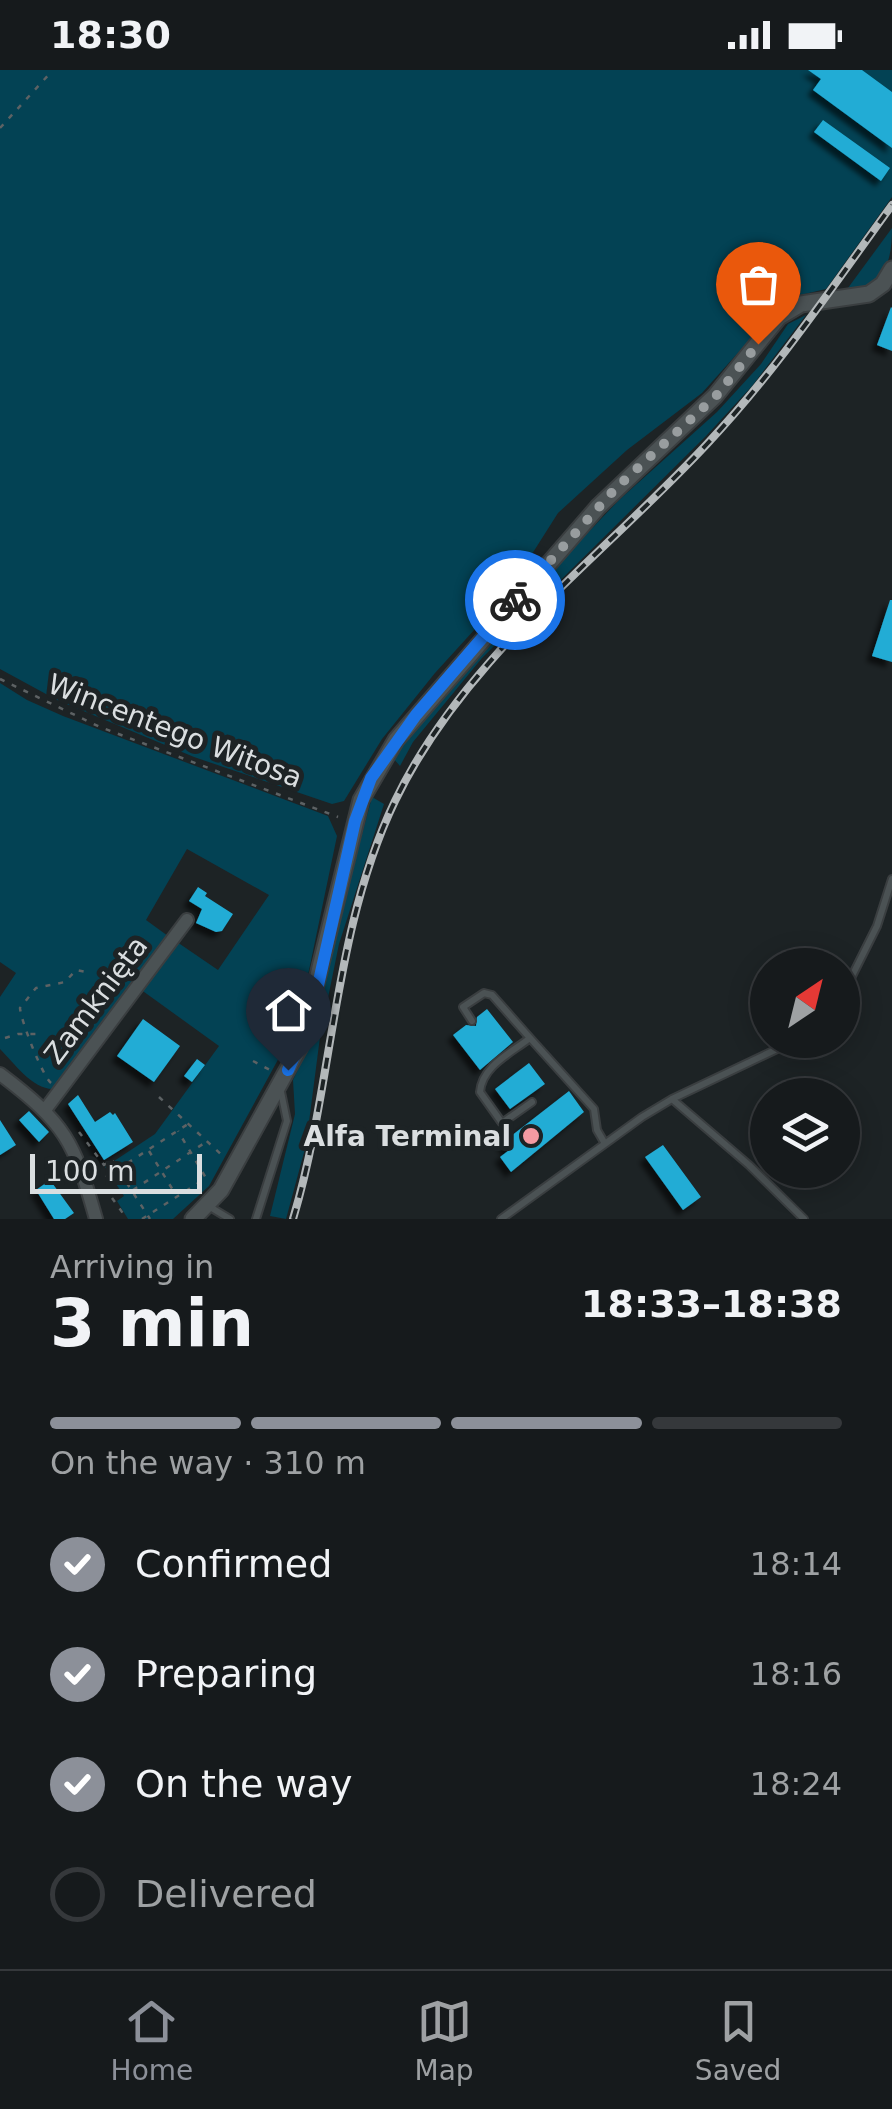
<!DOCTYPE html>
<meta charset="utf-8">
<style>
:root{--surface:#161a1c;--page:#1f2325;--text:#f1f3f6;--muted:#9ea1a3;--line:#35383b;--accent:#8c9099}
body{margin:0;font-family:"DejaVu Sans",sans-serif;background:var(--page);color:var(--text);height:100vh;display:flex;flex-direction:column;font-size:38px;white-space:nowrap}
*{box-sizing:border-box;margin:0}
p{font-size:32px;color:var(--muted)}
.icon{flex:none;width:55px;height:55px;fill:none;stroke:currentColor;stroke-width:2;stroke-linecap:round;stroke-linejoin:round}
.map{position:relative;height:1149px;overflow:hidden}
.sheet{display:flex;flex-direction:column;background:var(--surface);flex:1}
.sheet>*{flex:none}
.needle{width:65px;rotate:35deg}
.fabs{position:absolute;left:750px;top:878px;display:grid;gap:20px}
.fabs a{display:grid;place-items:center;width:110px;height:110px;border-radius:50%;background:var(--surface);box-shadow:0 5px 25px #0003,0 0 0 2px var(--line);font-size:50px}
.scale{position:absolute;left:30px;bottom:25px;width:172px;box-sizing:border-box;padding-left:10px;border:5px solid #dadee0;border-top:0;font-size:28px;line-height:35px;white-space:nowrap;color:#dadee0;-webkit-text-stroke:8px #1d2325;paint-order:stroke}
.pin{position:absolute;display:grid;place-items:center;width:85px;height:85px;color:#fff;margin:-102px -42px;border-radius:50% 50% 50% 0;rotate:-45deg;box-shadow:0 0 10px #0007}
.pin .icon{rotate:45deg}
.courier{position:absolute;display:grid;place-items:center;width:100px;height:100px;margin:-50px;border:8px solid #1a73e8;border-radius:50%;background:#fff;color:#222;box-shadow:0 2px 12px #0007}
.summary em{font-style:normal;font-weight:600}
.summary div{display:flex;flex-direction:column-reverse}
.summary{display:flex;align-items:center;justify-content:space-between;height:170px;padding:0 50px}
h1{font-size:65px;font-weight:600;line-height:75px}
.bar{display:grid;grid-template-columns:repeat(4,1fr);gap:15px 10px;align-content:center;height:120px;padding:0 50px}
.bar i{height:12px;border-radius:8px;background:var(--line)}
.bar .current{background:var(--accent)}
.bar p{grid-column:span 4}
ol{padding:0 50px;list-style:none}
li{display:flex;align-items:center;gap:30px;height:110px}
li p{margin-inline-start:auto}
li .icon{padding:10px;border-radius:50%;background:var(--accent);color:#fff;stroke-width:4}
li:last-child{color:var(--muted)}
li i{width:55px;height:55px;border:5px solid var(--line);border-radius:50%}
.status{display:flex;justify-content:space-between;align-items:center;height:70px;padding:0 50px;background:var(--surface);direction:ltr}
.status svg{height:28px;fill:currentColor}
.menu{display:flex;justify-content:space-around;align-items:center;height:140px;border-top:2px solid var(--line);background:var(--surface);font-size:28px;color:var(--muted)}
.menu a{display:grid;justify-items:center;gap:5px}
.menu .current{color:var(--accent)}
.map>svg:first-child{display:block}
.green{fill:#034254}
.building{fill:#22acd5;filter:url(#shadow)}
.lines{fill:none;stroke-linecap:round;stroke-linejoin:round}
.service-casing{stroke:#3a3e40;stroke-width:10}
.minor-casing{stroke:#3a3e40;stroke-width:16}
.tertiary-casing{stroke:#3a3e40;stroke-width:19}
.path{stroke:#5d6264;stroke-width:2.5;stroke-dasharray:5 8;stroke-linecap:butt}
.service{stroke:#4b5254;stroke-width:6}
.minor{stroke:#4b5254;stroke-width:12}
.tertiary{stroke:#4b5254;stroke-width:15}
.rail-casing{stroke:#b3b8ba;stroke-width:8}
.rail{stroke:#1d2325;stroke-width:4;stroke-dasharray:11;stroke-linecap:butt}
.done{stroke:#989d9f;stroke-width:10;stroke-dasharray:0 18}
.route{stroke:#1a73e8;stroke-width:12}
.poi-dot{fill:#f49aa2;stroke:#1d2325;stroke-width:4}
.labels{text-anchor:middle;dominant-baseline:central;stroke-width:10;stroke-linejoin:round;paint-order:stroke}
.street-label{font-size:28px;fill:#dadee0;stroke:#1d2325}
.poi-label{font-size:28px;font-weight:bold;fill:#dadee0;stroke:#1d2325;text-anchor:end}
</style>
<div class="status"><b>18:30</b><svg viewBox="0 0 49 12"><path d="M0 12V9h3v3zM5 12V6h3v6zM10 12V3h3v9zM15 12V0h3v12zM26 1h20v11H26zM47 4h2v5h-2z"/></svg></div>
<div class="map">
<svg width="892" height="1149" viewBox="0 0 892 1149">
<defs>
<filter id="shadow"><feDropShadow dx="-5.5" dy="5.5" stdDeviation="2.5" flood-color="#0009"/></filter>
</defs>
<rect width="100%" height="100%" fill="#1d2325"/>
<path class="green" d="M0 0H892V127L826 219 787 228 702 323 627 380 558 443 506 525 435 603 382 669 344 731 332 734 194 687 57 630 0 599Z
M892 158C892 194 884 217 845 222Z
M806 245 752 316 706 366 482 588 413 672 400 696 393 688 425 642 557 495 619 430 717 342 761 294 788 254Z
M0 613 27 630 63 646 328 746 337 766 298 953 209 1116 173 1149H128L117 1131 124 1126 105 1097 155 1064 219 976 140 919 177 872 218 900 269 825 187 779 146 850 168 866 54 1019C33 1020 14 993 0 979V927L16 903 0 892Z
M372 727 384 734 339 874 320 967 306 1075 286 1149 270 1146 295 1044 293 1010 313 967 333 872Z"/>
<path class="building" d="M808 0H862L892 22V78L813 20 821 9Z
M823 50 890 98 881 111 814 62Z
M891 237 892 238V281L877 275Z
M890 530H892V592L872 586Z
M198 817 207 823 205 826 233 844 222 861 216 862 196 853 202 839 189 831Z
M487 939 513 972 480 1000 453 965 466 955 476 956 477 947Z
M143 949 180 976 154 1012 117 986Z
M197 989 205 995 192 1012 184 1006Z
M529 993 545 1014 510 1039 495 1019Z
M569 1021 584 1042 511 1102 500 1087 508 1081 502 1073Z
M78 1025 95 1052 110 1042 113 1045 115 1043 133 1072 104 1090 68 1034Z
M29 1041 49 1062 39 1072 19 1050Z
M0 1050 16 1075 0 1085Z
M663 1075 701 1127 683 1140 645 1087Z
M50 1110 74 1143 65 1149H54L36 1120Z"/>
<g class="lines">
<defs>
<path id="service" d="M842 926 877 856 892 809
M472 951 463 937 484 923 492 925 530 968
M672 1029 749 1095 804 1149
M532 1032 502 1053 480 1022C482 996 511 983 530 968L594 1039 597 1060 604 1072
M210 1137 230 1149
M256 1149 287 1051 280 1017
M501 1149 642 1047 672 1029 796 970"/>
<path id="minor" d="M0 1004C66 1054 74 1071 96 1149
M45 1040 187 850"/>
<path id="tertiary" d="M193 1149 221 1120 301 975 361 730 396 670 598 437 715 326 779 247 801 234 869 224 883 214 892 199"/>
</defs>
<use href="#service" class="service-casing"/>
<use href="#minor" class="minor-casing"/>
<use href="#tertiary" class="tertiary-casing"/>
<path class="path" d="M0 58 52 1
M0 609 100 657 338 747
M5 968 18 964H38
M253 991 270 1000
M51 1013C42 1005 21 951 20 938L36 918 65 912 76 900 86 902
M159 1027 224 1087
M79 1062 104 1095 112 1090 150 1149
M149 1081 176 1125
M106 1107 188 1054
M133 1120 206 1072
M112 1128 127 1149
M142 1149 206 1108 178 1061"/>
<use href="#service" class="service"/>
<use href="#minor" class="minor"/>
<use href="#tertiary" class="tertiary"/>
<defs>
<path id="rail" d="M293 1149C334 1012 332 862 395 731 464 587 600 489 707 374 776 301 833 216 892 135"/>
</defs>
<use href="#rail" class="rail-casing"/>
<use href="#rail" class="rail"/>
</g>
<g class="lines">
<path class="done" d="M515 530 616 418 716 326 758 274"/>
<path class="route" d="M288 1000 310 951 355 751 371 708 416 645 515 530"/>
</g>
<circle class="poi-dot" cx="531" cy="1066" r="10"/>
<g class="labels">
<g class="street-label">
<text transform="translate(175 661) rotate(21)">Wincentego Witosa</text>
<text transform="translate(96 930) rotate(-53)">Zamknięta</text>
</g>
<g class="poi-label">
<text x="511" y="1066">Alfa Terminal</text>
</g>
</g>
</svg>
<div class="fabs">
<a><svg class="needle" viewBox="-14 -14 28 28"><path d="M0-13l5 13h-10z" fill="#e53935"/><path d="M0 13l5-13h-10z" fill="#9ea1a3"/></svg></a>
<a><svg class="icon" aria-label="layers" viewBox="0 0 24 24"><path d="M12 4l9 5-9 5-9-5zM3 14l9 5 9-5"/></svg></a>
</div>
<div class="scale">100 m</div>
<div class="pin" style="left:758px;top:274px;background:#ea580c"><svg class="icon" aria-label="bag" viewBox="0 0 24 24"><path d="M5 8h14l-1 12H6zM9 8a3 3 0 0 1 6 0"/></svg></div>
<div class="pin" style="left:288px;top:1000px;background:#1f2937"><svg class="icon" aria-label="home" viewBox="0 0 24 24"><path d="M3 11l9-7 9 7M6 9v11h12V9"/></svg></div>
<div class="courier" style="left:515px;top:530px"><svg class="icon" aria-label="bike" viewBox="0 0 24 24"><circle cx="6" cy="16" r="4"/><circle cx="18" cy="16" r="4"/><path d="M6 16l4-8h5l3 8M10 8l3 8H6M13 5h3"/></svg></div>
</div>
<section class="sheet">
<div class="summary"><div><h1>3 min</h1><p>Arriving in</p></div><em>18:33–18:38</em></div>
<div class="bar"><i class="current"></i><i class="current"></i><i class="current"></i><i></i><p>On the way · 310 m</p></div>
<ol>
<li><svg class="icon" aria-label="check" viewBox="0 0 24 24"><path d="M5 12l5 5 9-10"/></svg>Confirmed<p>18:14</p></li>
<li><svg class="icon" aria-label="check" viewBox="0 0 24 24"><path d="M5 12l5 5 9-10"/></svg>Preparing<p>18:16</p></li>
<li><svg class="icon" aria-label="check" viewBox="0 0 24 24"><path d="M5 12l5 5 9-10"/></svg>On the way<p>18:24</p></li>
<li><i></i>Delivered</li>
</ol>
</section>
<nav class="menu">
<a class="current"><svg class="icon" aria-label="home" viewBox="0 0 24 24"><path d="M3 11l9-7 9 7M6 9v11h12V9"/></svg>Home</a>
<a><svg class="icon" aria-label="map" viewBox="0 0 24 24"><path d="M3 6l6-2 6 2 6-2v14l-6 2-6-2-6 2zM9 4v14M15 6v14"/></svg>Map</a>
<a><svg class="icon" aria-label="saved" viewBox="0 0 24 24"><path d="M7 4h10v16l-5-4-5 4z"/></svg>Saved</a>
</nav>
